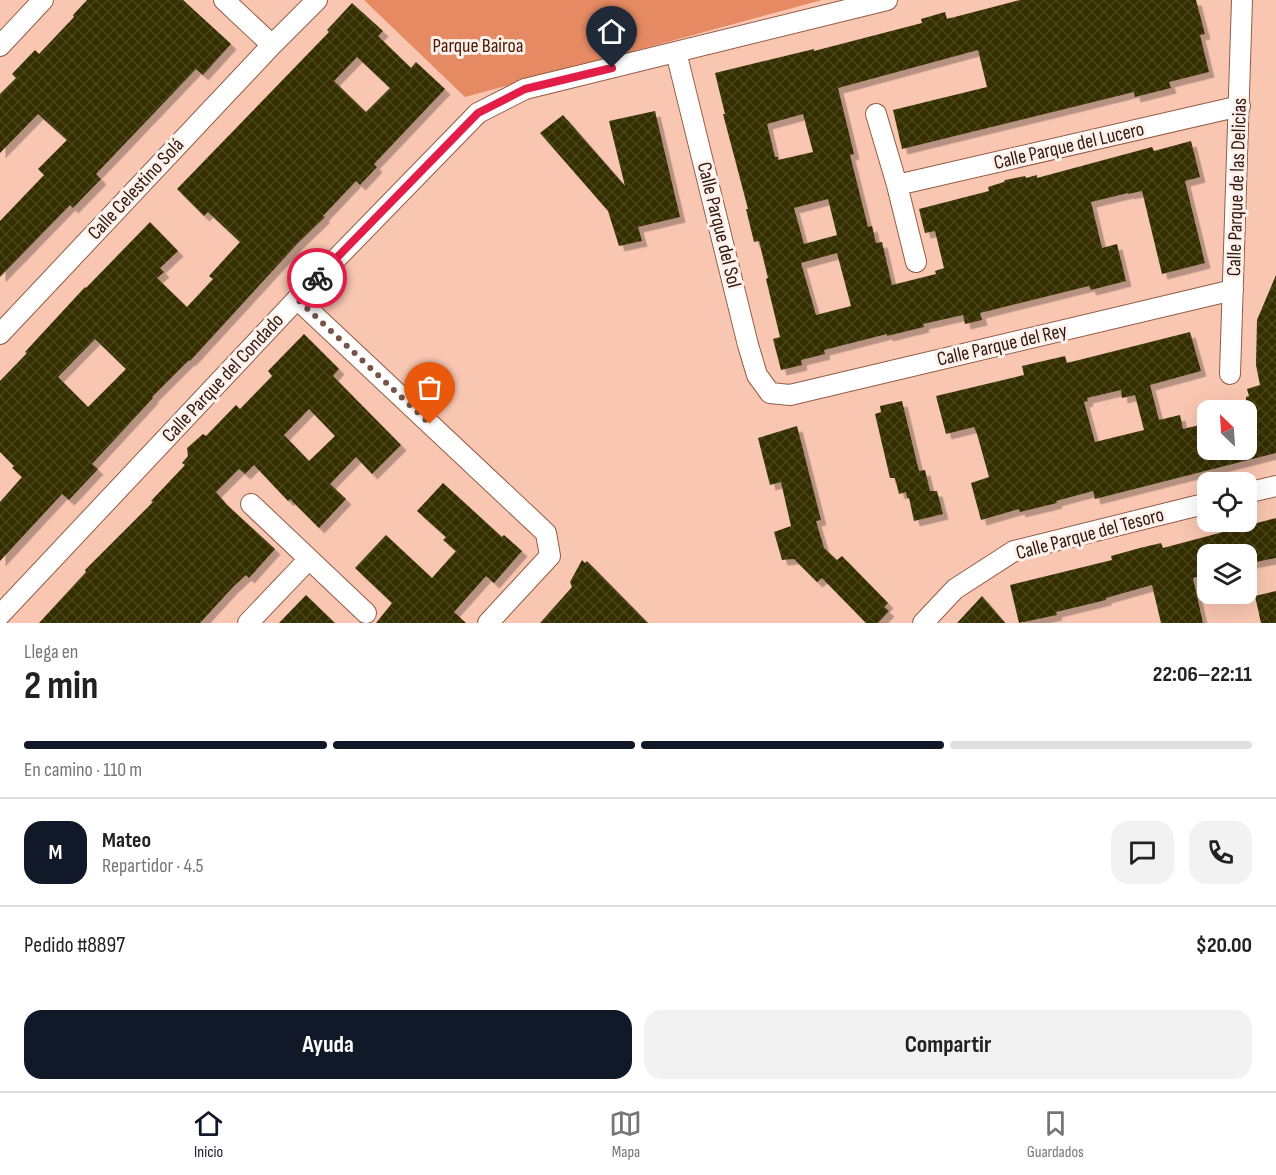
<!DOCTYPE html>
<html lang="es">
<meta charset="utf-8">
<style>
:root{--surface:#fff;--page:#f2f2f2;--text:#222;--muted:#767676;--line:#e0e0e0;--accent:#111827}
body{margin:0;font-family:"Sofia Sans Condensed",sans-serif;background:var(--page);color:var(--text);height:100vh;display:flex;flex-direction:column;font-size:22px;white-space:nowrap}
*{box-sizing:border-box;margin:0}
p{font-size:20px;color:var(--muted)}
.icon{flex:none;width:33px;height:33px;fill:none;stroke:currentColor;stroke-width:2;stroke-linecap:round;stroke-linejoin:round}
.map{position:relative;height:623px;overflow:hidden}
.details{display:flex;flex-direction:column;background:var(--surface);flex:1}
.details>*{flex:none}
.needle{width:39px;rotate:335deg}
.tools{position:absolute;left:1197px;top:400px;display:grid;gap:12px}
.tools a{display:grid;place-items:center;width:60px;height:60px;border-radius:12px;background:var(--surface);box-shadow:0 6px 24px #0002;font-size:30px}
.pin{position:absolute;display:grid;place-items:center;width:51px;height:51px;color:#fff;margin:-62px -26px;border-radius:50% 50% 50% 0;rotate:-45deg;box-shadow:0 0 6px #0007}
.pin .icon{rotate:45deg}
.courier{position:absolute;display:grid;place-items:center;width:60px;height:60px;margin:-30px;border:4px solid #e11d48;border-radius:50%;background:#fff;color:#222;box-shadow:0 2px 8px #0007}
.head em{font-style:normal;font-weight:700}
.head div{display:flex;flex-direction:column-reverse}
.head{display:flex;align-items:center;justify-content:space-between;height:102px;padding:0 24px}
h1{font-size:39px;font-weight:700;line-height:45px}
.bar{display:grid;grid-template-columns:repeat(4,1fr);gap:9px 6px;align-content:center;height:72px;padding:0 24px}
.bar i{height:8px;border-radius:4px;background:var(--line)}
.bar .on{background:var(--accent)}
.bar p{grid-column:span 4}
.line{display:flex;align-items:center;gap:15px;padding:0 24px;border-top:2px solid var(--line)}
.line div{flex:1}
.round{display:grid;place-items:center;flex:none;width:63px;height:63px;border-radius:18px;background:var(--page)}
.primary-button{display:flex;gap:12px;margin-top:auto;padding:12px 24px}
.primary-button a{flex:1;height:69px;border-radius:18px;background:var(--accent);color:#fff;font-size:24px;font-weight:700;line-height:69px;text-align:center}
.primary-button a+a{background:var(--page);color:var(--text)}
.menu{display:flex;justify-content:space-around;align-items:center;height:84px;border-top:2px solid var(--line);background:var(--surface);font-size:16px;color:var(--muted)}
.menu a{display:grid;justify-items:center;gap:3px}
.menu .on{color:var(--accent)}
.map>svg:first-child{display:block}
.park{fill:#e58a63}
.building{fill:url(#building-cross-hatch);fill-rule:evenodd;filter:url(#shadow)}
.lines{fill:none;stroke-linecap:round;stroke-linejoin:round}
.street-casing{stroke:#945c44;stroke-width:22}
.street{stroke:#fff;stroke-width:20}
.done{stroke:#765548;stroke-width:6;stroke-dasharray:0 10.8}
.route{stroke:#e11d48;stroke-width:8}
.labels{text-anchor:middle;dominant-baseline:central;stroke-width:6;stroke-linejoin:round;paint-order:stroke}
.park-label{font-size:20px;fill:#491903;stroke:#fef1eb}
.street-label{font-size:20px;fill:#2f180f;stroke:#fef1eb}
</style>
<div class="map">
<svg width="1276" height="623" viewBox="0 0 1276 623">
<defs>
<pattern id="building-cross-hatch" width="8" height="8" patternUnits="userSpaceOnUse" patternTransform="scale(1.5)"><rect width="8" height="8" fill="#342f00"/><path d="M0 0l8 8M0 8l8-8" fill="none" stroke="#49441b"/></pattern>
<filter id="shadow"><feDropShadow dx="5.5" dy="5.5" stdDeviation="0" flood-color="#0004"/></filter>
</defs>
<rect width="100%" height="100%" fill="#f9c6b1"/>
<path class="park" d="M364 0H822L465 97Z"/>
<path class="building" d="M87 0H183L231 44 203 75 196 69 96 174 101 179 73 208 70 205 0 277V221L44 175 38 169 67 140 38 114 0 153V94L16 78 12 74 35 50 39 54 74 17 73 15Z
M1020 0H1196L1205 34 1200 35 1209 72 1169 82 1171 88 1135 97 1134 92 902 149 893 110 987 87 978 50 838 88 854 154 850 155 868 227 872 226 876 243 882 242 892 285 936 274 935 271 944 268 935 231 925 233 919 209 989 191 988 187 1004 182 1005 180 1025 176 1026 178 1037 175V178L1152 147 1154 151 1191 141 1200 177 1185 181 1205 263 1162 274 1142 191 1128 194V193L1091 202 1102 248 1117 244 1126 281 1091 290 1089 286 980 313 982 320 965 324 963 315 923 324 924 327 887 336V334L824 350 825 354 801 360 802 365 781 370 773 339 780 337 766 279 768 278 759 241 754 242 746 209H748L723 114H725L715 73 814 49V51L922 23 921 19 945 12 947 19ZM803 114 813 152 778 160V157H775L767 124ZM828 199 837 235 804 244 794 208ZM837 253 851 306 816 315 801 263Z
M352 3 383 31 378 36 411 68 416 62 445 89 374 164 377 167 360 185 356 181 323 216 325 217 298 243 190 361 189 360 152 397 153 398 92 464 98 469 69 500 62 494 0 561V502L22 477 12 468 14 466 0 452V381L27 353 25 352 85 287 86 288 150 222 178 251 160 268 164 272 157 278 187 307 213 279 209 276 240 242 208 212 204 216 177 189 329 32 327 30ZM357 57 390 88 366 112 334 81ZM95 339 126 369 88 407 58 377Z
M655 111 680 217 638 227 642 241 619 246 608 211 540 133 563 115 625 186 609 121Z
M1276 275V453L1095 499 1093 491 1056 501 1057 503 1020 512 1019 509 981 520 971 483 989 477 977 434 974 427 946 434 936 396 1024 375 1022 366 1065 356 1067 363 1190 332 1201 371 1150 385 1159 420 1180 415 1183 429 1208 423V450H1246V397L1249 396 1247 389 1260 385 1256 365 1257 320ZM1121 390 1122 398 1135 395 1144 430 1095 442 1084 402 1088 401 1087 398Z
M304 334 339 369 333 376 401 445 372 474 356 457 330 484 346 499 319 528 290 499 288 501 254 465 245 474 239 469 216 492 226 504 275 549 249 578 246 575 233 587 200 623H39L86 572 85 570 153 502 151 501 185 465 182 463 188 456 187 448 203 434 206 436 236 405 240 409 272 376 268 371ZM309 409 335 436 309 461 284 435Z
M902 401 919 471 925 470 930 491H937L943 514 914 521 909 498H907L906 492 899 494 895 478H890L875 414 881 412 880 406Z
M797 426 821 520 816 521 824 548 837 560 842 556 888 603 884 607 889 611 878 623H866L822 578 817 582 794 559 782 560 774 532 791 526 781 482 770 485 758 438Z
M443 483 502 537 504 535 522 551 494 583 486 576 454 612 466 623H376L392 603 355 568 386 535 432 578 456 551 443 540 446 537 417 511Z
M1276 518V558L1246 564V555H1208V574L1193 578 1203 623H1161L1152 585 1106 598V600L1056 612 1057 615 1019 623 1010 585 1112 560 1111 556 1140 548 1161 543 1163 548Z
M582 560 585 563 587 561 648 623H540L572 587 570 582Z
M1276 591V623H1261L1255 596Z
M306 595 335 623H279Z
M982 596 1005 623H957Z"/>
<g class="lines">
<defs>
<path id="street" d="M224 0 272 45
M0 46 43 0
M676 52 748 345 757 375 770 393 790 395 1233 290
M876 114 897 185 916 262
M897 185 1240 106
M297 299 546 533 550 556 488 623
M0 334 272 45 317 0
M1230 374 1242 0
M1246 493 1276 486
M251 504 366 613
M0 615 297 299 478 113 525 89 887 0
M248 623 309 559
M923 623 955 589 1014 551 1208 503"/>
</defs>
<use href="#street" class="street-casing"/>
<use href="#street" class="street"/>
</g>
<g class="lines">
<path class="done" d="M317 278 297 299 430 424"/>
<path class="route" d="M317 278 478 113 525 89 612 68"/>
</g>
<g class="labels">
<g class="park-label">
<text x="478" y="46">Parque Bairoa</text>
</g>
<g class="street-label">
<text transform="translate(1069 146) rotate(-13)">Calle Parque del Lucero</text>
<text transform="translate(1237 187) rotate(-88)">Calle Parque de las Delicias</text>
<text transform="translate(136 189) rotate(-47)">Calle Celestino Solá</text>
<text transform="translate(719 225) rotate(76)">Calle Parque del Sol</text>
<text transform="translate(1002 345) rotate(-13)">Calle Parque del Rey</text>
<text transform="translate(223 378) rotate(-47)">Calle Parque del Condado</text>
<text transform="translate(1090 534) rotate(-15)">Calle Parque del Tesoro</text>
</g>
</g>
</svg>
<div class="tools">
<a><svg class="needle" viewBox="-14 -14 28 28"><path d="M0-13l5 13h-10z" fill="#e53935"/><path d="M0 13l5-13h-10z" fill="#767676"/></svg></a>
<a><svg class="icon" aria-label="locate" viewBox="0 0 24 24"><circle cx="12" cy="12" r="6"/><path d="M12 2v4M12 18v4M2 12h4M18 12h4"/></svg></a>
<a><svg class="icon" aria-label="layers" viewBox="0 0 24 24"><path d="M12 4l9 5-9 5-9-5zM3 14l9 5 9-5"/></svg></a>
</div>
<div class="pin" style="left:430px;top:424px;background:#ea580c"><svg class="icon" aria-label="bag" viewBox="0 0 24 24"><path d="M5 8h14l-1 12H6zM9 8a3 3 0 0 1 6 0"/></svg></div>
<div class="pin" style="left:612px;top:68px;background:#1f2937"><svg class="icon" aria-label="home" viewBox="0 0 24 24"><path d="M3 11l9-7 9 7M6 9v11h12V9"/></svg></div>
<div class="courier" style="left:317px;top:278px"><svg class="icon" aria-label="bike" viewBox="0 0 24 24"><circle cx="6" cy="16" r="4"/><circle cx="18" cy="16" r="4"/><path d="M6 16l4-8h5l3 8M10 8l3 8H6M13 5h3"/></svg></div>
</div>
<section class="details">
<div class="head"><div><h1>2 min</h1><p>Llega en</p></div><em>22:06–22:11</em></div>
<div class="bar"><i class="on"></i><i class="on"></i><i class="on"></i><i></i><p>En camino · 110 m</p></div>
<div class="line" style="height:108px"><b class="round" style="background:var(--accent);color:#fff">M</b><div><b>Mateo</b><p>Repartidor · 4.5</p></div><a class="round"><svg class="icon" aria-label="chat" viewBox="0 0 24 24"><path d="M4 5h16v11H9l-5 4z"/></svg></a><a class="round"><svg class="icon" aria-label="phone" viewBox="0 0 24 24"><path d="M5 4h4l2 5-3 2q2 4 5 5l2-3 5 2v4C11 20 4 13 5 4z"/></svg></a></div>
<div class="line" style="height:78px"><div>Pedido #8897</div><b>$20.00</b></div>
<div class="primary-button"><a>Ayuda</a><a>Compartir</a></div>
</section>
<nav class="menu">
<a class="on"><svg class="icon" aria-label="home" viewBox="0 0 24 24"><path d="M3 11l9-7 9 7M6 9v11h12V9"/></svg>Inicio</a>
<a><svg class="icon" aria-label="map" viewBox="0 0 24 24"><path d="M3 6l6-2 6 2 6-2v14l-6 2-6-2-6 2zM9 4v14M15 6v14"/></svg>Mapa</a>
<a><svg class="icon" aria-label="saved" viewBox="0 0 24 24"><path d="M7 4h10v16l-5-4-5 4z"/></svg>Guardados</a>
</nav>
